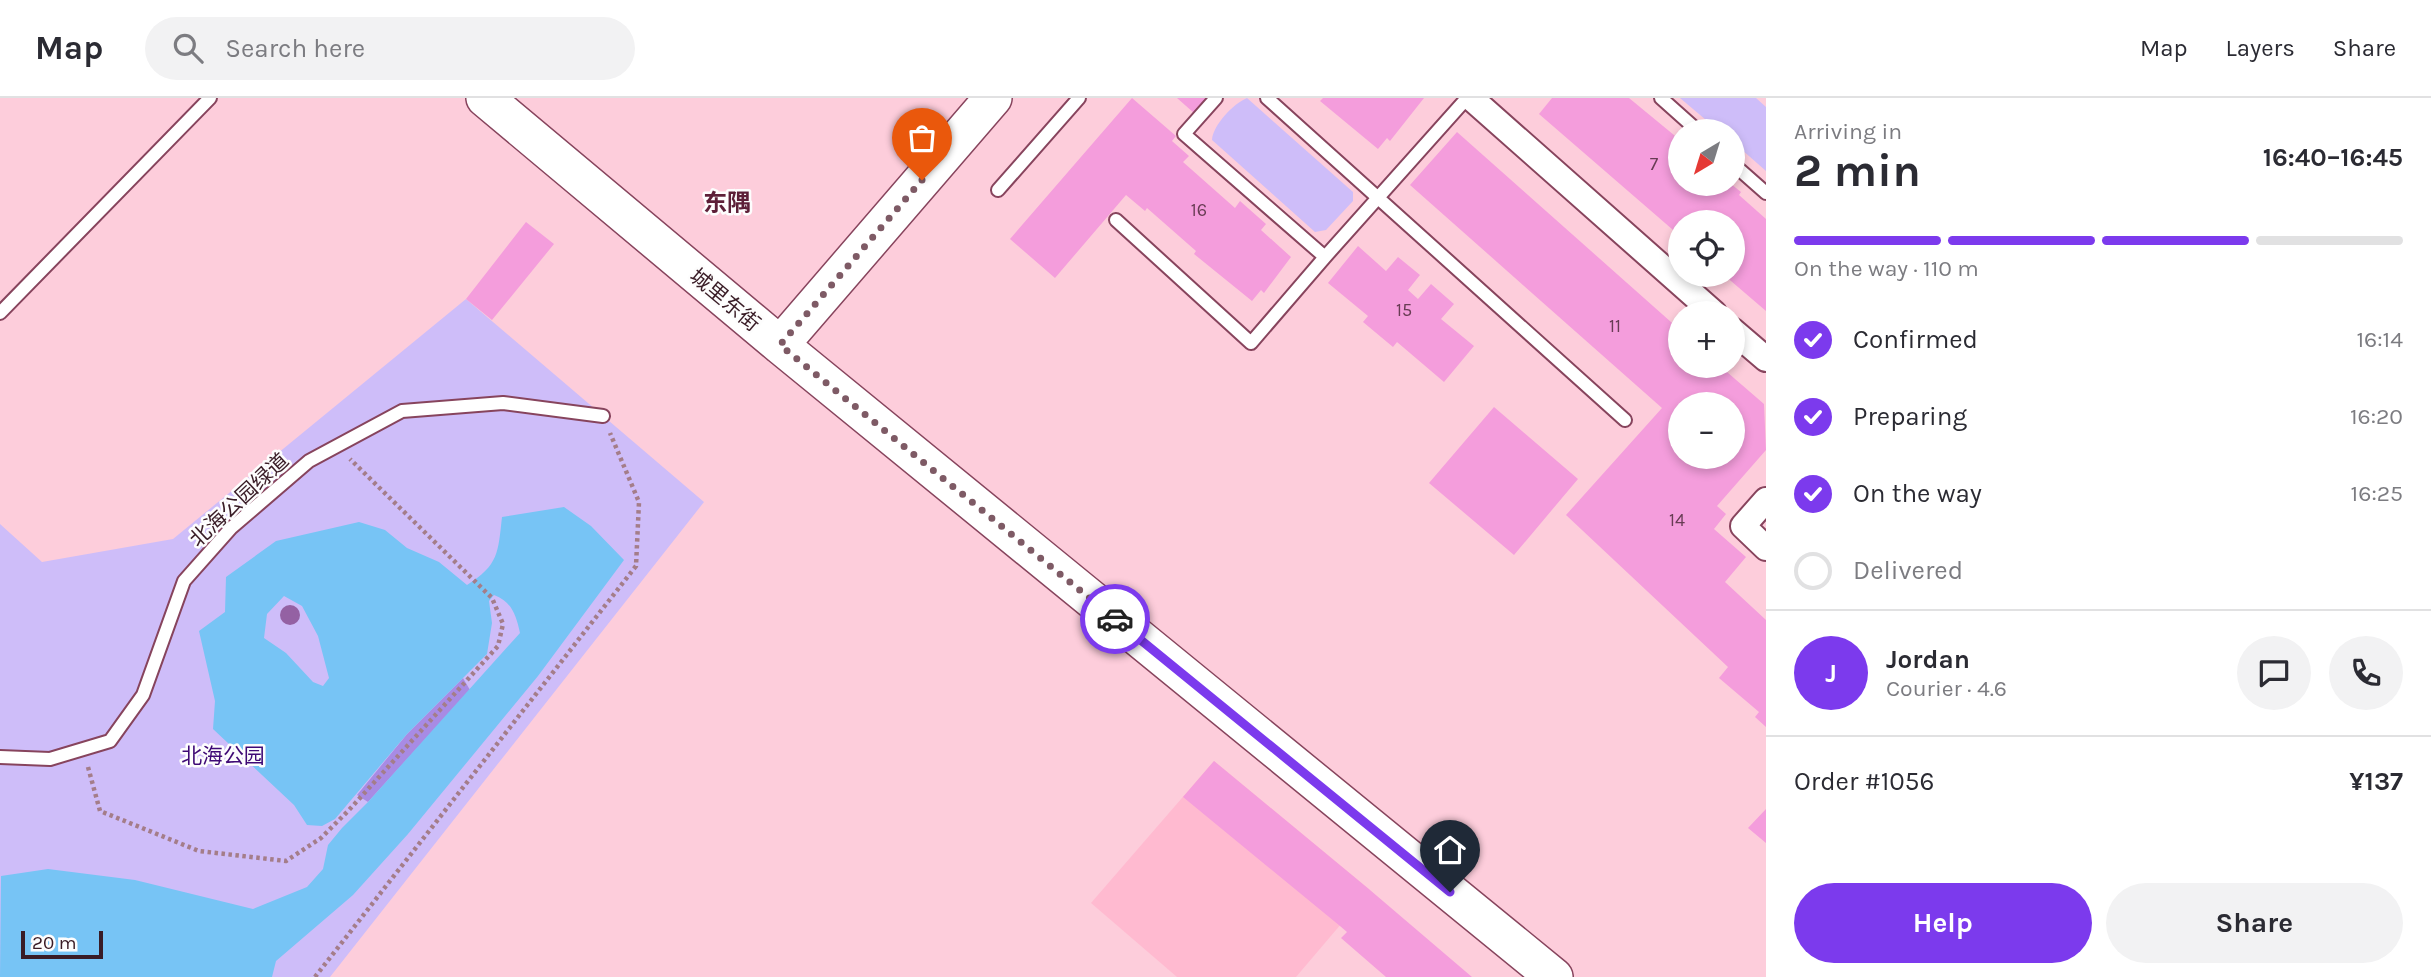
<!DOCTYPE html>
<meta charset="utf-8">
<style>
:root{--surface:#fff;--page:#f2f2f3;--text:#2b2b33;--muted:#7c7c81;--line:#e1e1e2;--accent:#7c3aed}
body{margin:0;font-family:Karla,"Noto Sans SC",sans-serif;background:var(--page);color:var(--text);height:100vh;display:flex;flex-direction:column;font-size:26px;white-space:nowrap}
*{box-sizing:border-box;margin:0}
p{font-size:23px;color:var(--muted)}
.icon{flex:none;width:38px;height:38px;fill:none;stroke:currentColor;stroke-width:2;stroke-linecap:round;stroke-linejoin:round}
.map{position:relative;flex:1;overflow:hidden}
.drawer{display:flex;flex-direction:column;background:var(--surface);width:665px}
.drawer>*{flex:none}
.needle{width:46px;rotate:218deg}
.controls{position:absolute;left:1668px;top:21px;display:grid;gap:14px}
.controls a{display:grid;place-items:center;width:77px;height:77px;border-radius:50%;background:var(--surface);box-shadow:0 4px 10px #0003;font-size:35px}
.scale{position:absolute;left:21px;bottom:18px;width:82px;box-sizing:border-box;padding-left:7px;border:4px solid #391c26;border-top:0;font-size:19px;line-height:24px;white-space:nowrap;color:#391c26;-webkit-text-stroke:5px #fdfdfd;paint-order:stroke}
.pin{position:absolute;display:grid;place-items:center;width:60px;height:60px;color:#fff;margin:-72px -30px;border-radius:50% 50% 50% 0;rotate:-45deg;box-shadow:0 0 7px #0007}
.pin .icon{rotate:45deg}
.courier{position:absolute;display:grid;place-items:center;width:70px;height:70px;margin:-35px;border:5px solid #7c3aed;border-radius:50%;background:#fff;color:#222;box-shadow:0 2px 9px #0007}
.overview em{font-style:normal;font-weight:700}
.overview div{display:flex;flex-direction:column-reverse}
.overview{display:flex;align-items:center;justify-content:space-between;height:119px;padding:0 28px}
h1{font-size:46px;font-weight:700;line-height:52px}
.bar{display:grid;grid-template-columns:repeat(4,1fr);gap:10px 7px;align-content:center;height:84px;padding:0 28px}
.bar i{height:9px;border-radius:5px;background:var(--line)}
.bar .selected{background:var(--accent)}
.bar p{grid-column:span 4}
.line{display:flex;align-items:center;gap:18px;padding:0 28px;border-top:2px solid var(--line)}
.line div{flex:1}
.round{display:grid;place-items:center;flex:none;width:74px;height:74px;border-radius:37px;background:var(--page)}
ol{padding:0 28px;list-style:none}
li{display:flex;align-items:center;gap:21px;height:77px}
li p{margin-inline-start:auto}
li .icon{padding:7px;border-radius:50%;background:var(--accent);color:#fff;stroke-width:4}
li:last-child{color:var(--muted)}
li i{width:38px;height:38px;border:4px solid var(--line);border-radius:50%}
.primary-button{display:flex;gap:14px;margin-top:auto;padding:14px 28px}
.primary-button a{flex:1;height:80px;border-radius:42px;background:var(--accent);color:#fff;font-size:28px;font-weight:700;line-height:80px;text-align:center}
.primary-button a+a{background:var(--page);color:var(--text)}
header{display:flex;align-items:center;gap:42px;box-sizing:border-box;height:98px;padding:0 35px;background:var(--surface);border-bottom:2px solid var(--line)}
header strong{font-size:33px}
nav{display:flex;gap:38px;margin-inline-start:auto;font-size:24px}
.search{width:490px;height:63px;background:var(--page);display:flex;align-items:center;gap:18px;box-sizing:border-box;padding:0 24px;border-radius:38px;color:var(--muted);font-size:26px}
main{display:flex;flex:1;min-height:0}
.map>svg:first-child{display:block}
.built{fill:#ffbad0}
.green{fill:#cebdf9}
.forest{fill:#a88be4}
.water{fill:#77c4f5;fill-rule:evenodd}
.building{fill:#f49ddc;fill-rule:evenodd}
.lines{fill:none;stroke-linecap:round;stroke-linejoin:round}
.lane-casing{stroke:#87445d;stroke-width:16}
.street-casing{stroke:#87445d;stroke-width:28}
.secondary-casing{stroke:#87445d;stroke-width:40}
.path{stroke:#a47d89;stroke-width:4.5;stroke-dasharray:3.5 3.5;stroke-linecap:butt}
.lane{stroke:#fff;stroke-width:12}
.street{stroke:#fff;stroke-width:24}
.secondary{stroke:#fff;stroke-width:37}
.tree{fill:#9461a3}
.done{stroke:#7e5a65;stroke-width:7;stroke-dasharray:0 12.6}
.route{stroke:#7c3aed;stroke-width:9}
.labels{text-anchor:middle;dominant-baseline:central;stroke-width:5;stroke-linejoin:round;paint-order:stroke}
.number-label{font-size:18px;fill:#683c54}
.street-label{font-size:21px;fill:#391c26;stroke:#fdfdfd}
.park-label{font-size:21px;fill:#3e0975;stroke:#fdfdfd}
.quarter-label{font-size:24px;font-weight:bold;fill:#5d1f38;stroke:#fdfdfd}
</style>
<header>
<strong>Map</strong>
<div class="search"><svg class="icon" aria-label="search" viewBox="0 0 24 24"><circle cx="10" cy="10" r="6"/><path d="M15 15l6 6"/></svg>Search here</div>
<nav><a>Map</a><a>Layers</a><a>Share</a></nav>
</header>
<main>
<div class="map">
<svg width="1766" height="879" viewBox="0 0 1766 879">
<rect width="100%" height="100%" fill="#fdcddb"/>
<path class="built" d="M1214 663 1370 792 1296 879H1177L1091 805Z"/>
<path class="green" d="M1247 0 1353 94V103L1326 132 1315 134 1212 42C1213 27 1234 5 1247 0Z
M1680 0H1756L1766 9V73L1733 44 1732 33H1719Z
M466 201 704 404 330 879H0V426L42 464 173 441Z"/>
<path class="forest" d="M463 580 470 592 368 704 357 697 407 636Z"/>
<path class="water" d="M564 409 591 428 624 462 538 578 408 736 353 797 276 863 272 879H0L1 778 48 771 135 782 253 811 307 789 323 771 328 747 342 730 368 704 520 535C516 517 512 504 494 497L489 503 492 525 487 556 407 636 335 721 322 728 307 727 294 707 213 631 215 603 199 533 225 514 226 479 276 443 359 424 385 432 407 450 439 464 467 487C499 467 498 454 502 419ZM284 498 302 508 318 538 329 580 323 588 313 584 286 555 264 540 267 516Z"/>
<path class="building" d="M1132 0 1176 38 1172 43 1189 58 1183 64 1235 110 1240 103 1266 126 1261 132 1291 159 1264 195 1261 192 1252 203 1194 156 1196 153 1147 110 1145 113 1126 97 1055 180 1010 141Z
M1177 0H1207L1194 15Z
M1323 0H1424L1390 43 1387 40 1378 51 1320 3Z
M1552 0H1629L1680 42V86H1731L1741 94 1739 97 1766 121V213L1724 177H1732V124H1680V138L1539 16Z
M1457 34 1680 232V268H1720L1764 306 1766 352 1717 408 1726 416 1714 431 1746 459 1725 484 1766 522V629L1755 619 1759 614 1719 580 1728 569 1566 417 1662 310 1410 87ZM1680 306H1732V359H1680Z
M526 124 554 146 492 222 466 201Z
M1358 148 1386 173 1398 159 1420 177 1408 192 1418 201 1431 186 1454 206 1441 221 1474 248 1444 284 1397 244 1393 249 1363 224 1368 218 1328 185Z
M1494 309 1578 381 1514 457 1429 385Z
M1214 663 1370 792 1472 879H1386L1341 840 1347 834 1340 828 1183 699Z
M1766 711V745L1748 730Z"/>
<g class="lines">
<defs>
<path id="lane" d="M1216 0 1184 36 1325 159
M1267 0 1625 322
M1661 0 1698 33
M1732 65 1766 95
M998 92 1079 0
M1116 122 1251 245 1325 159 1467 0
M0 215 210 0
M0 659 50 661 110 643 143 597 184 483 231 430 309 363 402 313 503 305 603 318"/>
<path id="street" d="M1471 0 1714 215
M1732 232 1766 261
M1766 402 1743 428 1766 450"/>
<path id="secondary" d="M485 0 780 247 1554 879
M780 247 993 0"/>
</defs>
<use href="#lane" class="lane-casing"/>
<use href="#street" class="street-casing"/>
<use href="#secondary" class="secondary-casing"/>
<path class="path" d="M88 669 100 713 199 753 286 763 321 740 349 712 498 548 503 526 492 500 350 361
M315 879 636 468 639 404 610 335"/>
<use href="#lane" class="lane"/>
<use href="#street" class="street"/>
<use href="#secondary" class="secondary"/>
</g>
<circle class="tree" cx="290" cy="517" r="10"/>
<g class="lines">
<path class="done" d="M922 82 780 247 1115 521"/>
<path class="route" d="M1115 521 1450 794"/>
</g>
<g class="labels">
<g class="number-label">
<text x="1654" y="66">7</text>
<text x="1199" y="112">16</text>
<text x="1404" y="212">15</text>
<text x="1615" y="228">11</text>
<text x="1677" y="422">14</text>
</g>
<g class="street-label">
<text transform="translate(725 202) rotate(40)">城里东街</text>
<text transform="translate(239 402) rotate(-43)">北海公园绿道</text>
</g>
<g class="park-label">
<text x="223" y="658">北海公园</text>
</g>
<g class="quarter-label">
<text x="727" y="105">东隅</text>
</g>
</g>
</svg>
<div class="controls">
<a><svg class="needle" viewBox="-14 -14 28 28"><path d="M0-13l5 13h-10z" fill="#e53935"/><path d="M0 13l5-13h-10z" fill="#7c7c81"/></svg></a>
<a><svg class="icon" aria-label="locate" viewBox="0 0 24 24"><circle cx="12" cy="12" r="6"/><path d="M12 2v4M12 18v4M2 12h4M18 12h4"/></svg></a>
<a>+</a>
<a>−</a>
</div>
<div class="scale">20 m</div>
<div class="pin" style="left:922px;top:82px;background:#ea580c"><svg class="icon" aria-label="bag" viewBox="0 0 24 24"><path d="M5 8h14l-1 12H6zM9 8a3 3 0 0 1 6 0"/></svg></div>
<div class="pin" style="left:1450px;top:794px;background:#1f2937"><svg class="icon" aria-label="home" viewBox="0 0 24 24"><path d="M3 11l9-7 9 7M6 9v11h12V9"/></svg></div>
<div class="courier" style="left:1115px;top:521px"><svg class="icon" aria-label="car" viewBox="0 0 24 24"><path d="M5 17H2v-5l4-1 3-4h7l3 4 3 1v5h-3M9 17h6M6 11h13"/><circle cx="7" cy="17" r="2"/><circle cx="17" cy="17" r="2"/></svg></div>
</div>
<section class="drawer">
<div class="overview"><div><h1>2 min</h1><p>Arriving in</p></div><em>16:40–16:45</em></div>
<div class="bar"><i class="selected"></i><i class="selected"></i><i class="selected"></i><i></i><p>On the way · 110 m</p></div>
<ol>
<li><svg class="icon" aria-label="check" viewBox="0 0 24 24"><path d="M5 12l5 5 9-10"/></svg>Confirmed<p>16:14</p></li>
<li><svg class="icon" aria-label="check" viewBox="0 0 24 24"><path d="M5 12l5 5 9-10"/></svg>Preparing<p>16:20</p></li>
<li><svg class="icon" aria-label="check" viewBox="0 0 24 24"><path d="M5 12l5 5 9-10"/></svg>On the way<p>16:25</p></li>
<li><i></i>Delivered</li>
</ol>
<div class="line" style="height:126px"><b class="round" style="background:var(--accent);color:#fff">J</b><div><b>Jordan</b><p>Courier · 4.6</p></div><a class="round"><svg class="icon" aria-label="chat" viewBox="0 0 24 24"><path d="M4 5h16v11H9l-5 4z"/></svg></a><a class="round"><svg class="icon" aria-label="phone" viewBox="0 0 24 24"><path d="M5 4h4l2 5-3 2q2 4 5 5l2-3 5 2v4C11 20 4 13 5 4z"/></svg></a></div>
<div class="line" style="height:91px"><div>Order #1056</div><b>¥137</b></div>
<div class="primary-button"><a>Help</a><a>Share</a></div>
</section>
</main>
